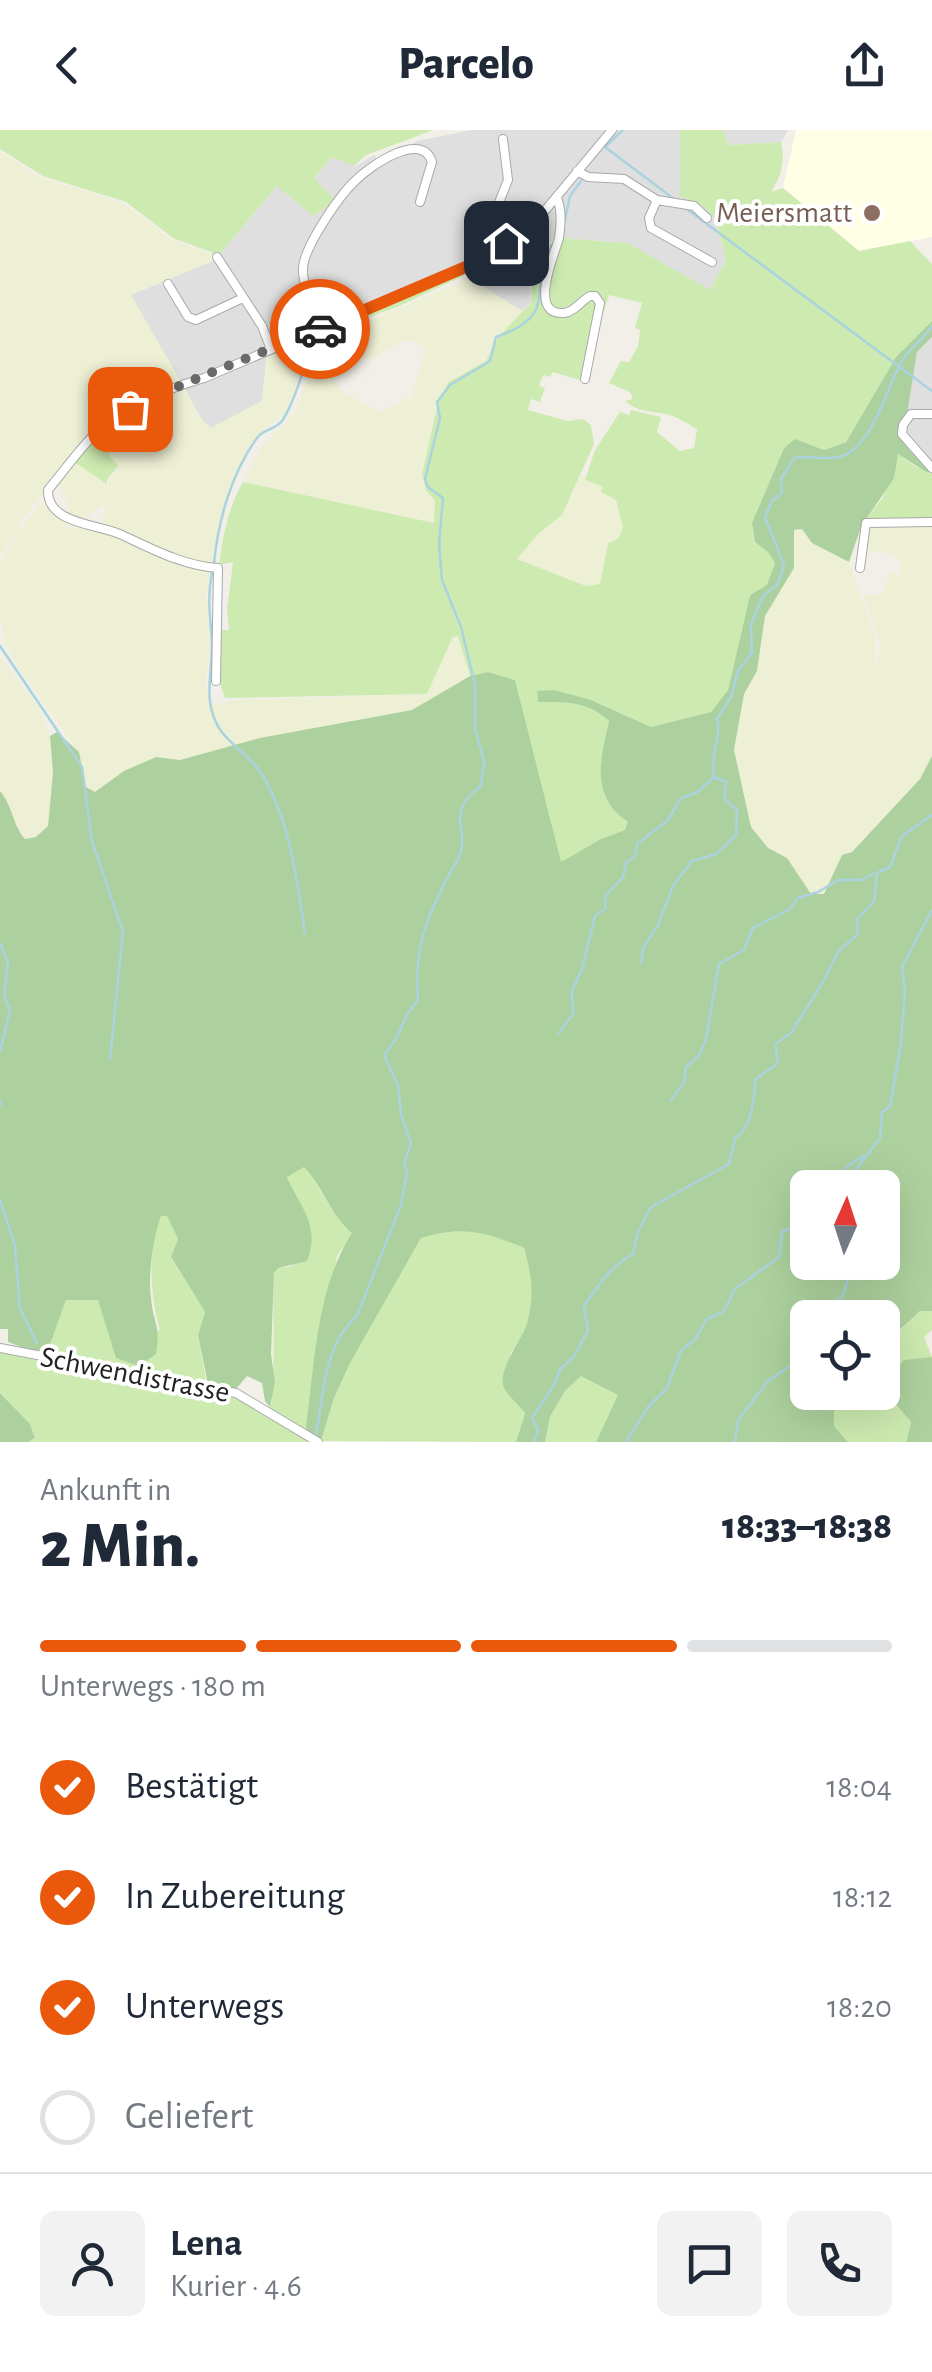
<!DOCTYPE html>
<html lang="de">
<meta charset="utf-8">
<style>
:root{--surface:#fff;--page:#f2f2f3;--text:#1f2937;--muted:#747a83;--line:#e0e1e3;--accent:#ea580c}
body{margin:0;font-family:"Alegreya Sans",sans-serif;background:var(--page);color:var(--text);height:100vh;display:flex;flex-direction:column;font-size:38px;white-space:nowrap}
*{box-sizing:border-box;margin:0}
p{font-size:32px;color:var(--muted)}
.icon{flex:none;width:55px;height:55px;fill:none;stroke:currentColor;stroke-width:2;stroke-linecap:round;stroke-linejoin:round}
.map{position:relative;height:1312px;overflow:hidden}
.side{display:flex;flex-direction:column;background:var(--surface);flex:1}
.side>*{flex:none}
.needle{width:65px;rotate:3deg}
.tools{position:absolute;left:790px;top:1040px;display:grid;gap:20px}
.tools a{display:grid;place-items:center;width:110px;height:110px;border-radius:15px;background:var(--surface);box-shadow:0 10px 40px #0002;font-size:50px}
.pin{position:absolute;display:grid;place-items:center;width:85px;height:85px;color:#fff;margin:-42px;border-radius:20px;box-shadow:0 5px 15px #0006}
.courier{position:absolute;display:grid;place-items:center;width:100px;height:100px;margin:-50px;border:8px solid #ea580c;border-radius:50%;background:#fff;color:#222;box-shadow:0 2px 12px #0007}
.head em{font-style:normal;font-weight:800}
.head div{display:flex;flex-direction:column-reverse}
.head{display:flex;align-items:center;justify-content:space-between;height:170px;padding:0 40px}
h1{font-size:65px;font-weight:800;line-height:75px}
.bar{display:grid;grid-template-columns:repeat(4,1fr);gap:15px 10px;align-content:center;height:120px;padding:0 40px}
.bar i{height:12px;border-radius:8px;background:var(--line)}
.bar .active{background:var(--accent)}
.bar p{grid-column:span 4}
.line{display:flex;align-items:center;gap:25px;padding:0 40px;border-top:2px solid var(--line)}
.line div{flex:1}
.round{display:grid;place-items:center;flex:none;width:105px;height:105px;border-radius:15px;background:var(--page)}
ol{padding:0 40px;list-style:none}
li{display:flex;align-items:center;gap:30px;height:110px}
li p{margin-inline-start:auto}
li .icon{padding:10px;border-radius:50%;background:var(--accent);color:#fff;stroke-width:4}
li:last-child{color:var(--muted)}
li i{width:55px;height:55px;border:5px solid var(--line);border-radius:50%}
header{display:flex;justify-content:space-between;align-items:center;height:130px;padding:0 40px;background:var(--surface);font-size:45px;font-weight:800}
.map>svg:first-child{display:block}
.residential{fill:#e0dfdf}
.education{fill:#ffffe5}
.farmland{fill:#eef0d5}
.grass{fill:#cdebb0}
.forest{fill:#add19e;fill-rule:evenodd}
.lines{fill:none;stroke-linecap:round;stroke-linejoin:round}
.stream{stroke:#aad3df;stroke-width:2.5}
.street-casing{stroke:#a9a9a9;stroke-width:10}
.street{stroke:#fff;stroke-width:8}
.done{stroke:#6b6a68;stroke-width:10;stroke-dasharray:0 18}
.route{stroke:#ea580c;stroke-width:12}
.education-dot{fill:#8d6e63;stroke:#fff;stroke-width:4}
.labels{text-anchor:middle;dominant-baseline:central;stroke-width:8;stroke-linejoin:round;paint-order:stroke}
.education-label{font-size:30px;fill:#785e54;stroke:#fff;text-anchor:end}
.street-label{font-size:30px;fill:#222;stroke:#fff}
</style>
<header><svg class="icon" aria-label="back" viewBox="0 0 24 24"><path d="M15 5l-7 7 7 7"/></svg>Parcelo<svg class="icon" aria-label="share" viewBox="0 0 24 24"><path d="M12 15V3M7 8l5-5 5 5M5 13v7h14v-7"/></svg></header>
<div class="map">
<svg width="932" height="1312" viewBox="0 0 932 1312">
<rect width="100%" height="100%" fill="#f2efe9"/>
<path class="residential" d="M472 0H680V67L701 72 715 88 726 130 710 161 628 113 560 108 553 109 538 131 530 147 532 171 523 182 481 155 470 130 267 224 262 271 211 298 205 295 130 165 215 130 277 56 335 70 314 48 332 27 356 36 374 25 380 32 417 11Z
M723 0H788L781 12 729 15Z
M932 207V335L908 312 904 297 917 222Z"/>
<path class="education" d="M796 0H932V107L859 121 783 58Z"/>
<path class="farmland" d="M0 21 37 46 123 73 171 109 214 125 215 130 131 165 181 252 127 280 78 319 24 387 0 427Z
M470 148 523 182 499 206 486 231 449 252 439 269 422 344 435 370V394L243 352 262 316 296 282 312 236 320 228 330 229 334 250 341 260 379 282 412 267 425 219 414 211H401L372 229 347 228 343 220 332 216 318 218 304 229 287 284 264 299 246 322 234 347 212 436 154 420 102 398 105 372 82 392 65 383 70 380 60 356 55 355 74 332 107 354 118 338 109 325 110 311 104 300 117 289 183 255 201 289 211 298 262 271 267 224 338 198 349 200Z
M581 345 604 357 616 370 623 398 618 410 608 414 600 454 586 456 517 429 539 403 562 385Z
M43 371 69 390 65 397 70 400 74 392 115 405 152 422 211 440 206 462 210 515 206 553 210 576 235 570 427 564 454 507 458 506 470 546 412 580 260 608 179 630 156 627 124 641 95 663 86 657 79 622 13 530 4 508 0 486V435L16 403Z
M932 392V626L920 649 852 722 842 725 824 764H810L787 728 768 718 751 697 734 621 744 564 757 541 765 486 794 438V399H802L812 413 849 432 875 508V531L878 532 880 514 863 465 883 464 889 443 900 445 902 435 893 424 862 420 864 401 872 393Z
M0 527 39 578 50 606 53 643 48 697 37 707 25 709 14 696 9 672 0 661Z"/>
<path class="grass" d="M0 0H434L366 25 354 36 332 27 314 48 336 71 313 86 277 56 219 125 173 108 126 72 43 46 0 19Z
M680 0H723L729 15 781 12C785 34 782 44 771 62L783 58 859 121 910 111 932 134V191L896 227 846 312 824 320 796 310 784 318 752 394 755 412 768 422 775 433 768 455 750 465 728 560 711 582 651 597 591 570 555 560 537 562 538 572C566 572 587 571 609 591 600 629 590 668 629 692L625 700 601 709 560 733 515 550 488 542 470 546 458 506 453 507 427 564 225 568 219 551 221 500H229L227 479 233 432 219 435C223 405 228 378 243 352L434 393 435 370 426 361 422 344 439 269 449 252 486 231 499 206 532 172C530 146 536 124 557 108 551 130 526 182 566 185L584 171 593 168 597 172C600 199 582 224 583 251L553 242 550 247 543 245 539 256 545 258 540 272 531 269 528 280 568 291 583 289 591 295 594 314 562 385 539 403 517 429 586 456 600 454 608 413 618 409 623 397 616 370 601 362 603 357 585 350 595 320 620 282 629 285 631 280 661 287 657 302 680 321 694 318 697 299C687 294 677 286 666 284 650 281 638 282 625 271L633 269 630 262 609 253 621 231 629 232 638 216 640 200 635 198 642 173 609 165 601 190 602 171 591 163 572 178 558 181 548 169 549 147 561 108 628 113 710 160 726 130C717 96 719 76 680 67Z
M473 136 474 141 397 177 350 194 354 189Z
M101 307 108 313 109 325 118 336 107 350V354L74 332 87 314Z
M898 324 916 337 932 342V389L866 390 883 367Z
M304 1037C323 1058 330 1086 353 1103L337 1126 307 1303 267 1278 271 1275C276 1231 272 1187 274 1143L278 1138 292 1136 296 1069 287 1046Z
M161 1086H168L178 1109 171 1128 205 1182 198 1205 206 1250 204 1254 46 1226 66 1170H98L160 1201C150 1165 147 1122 161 1086Z
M443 1101H484L524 1118 534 1150 528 1193 521 1212 511 1222 504 1257 525 1282 516 1312 321 1311 334 1268 350 1232 421 1108Z
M920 1180 932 1181V1200L924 1207 932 1227 888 1248V1265L911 1292 906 1312H848L834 1296V1282L845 1263 882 1262C883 1205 884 1220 920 1180Z
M0 1220 233 1264 308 1308 307 1312H28L35 1308 30 1294 0 1263Z
M581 1245 619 1265 596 1312H545L550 1287 565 1261Z"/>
<path class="forest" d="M932 191V207L917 222 907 284 899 298 910 320 932 342H926L898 324 894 348 861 397 849 432 812 413 802 399 794 400V438L765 486 757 541 744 564 734 620 751 697 768 718 787 728 811 764H824L842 725 852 722 920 649 932 626V1181H920L889 1210 883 1221 882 1188H808V1262L845 1263 834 1282V1296L848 1312H596L618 1265 581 1246 565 1261 550 1287 545 1312H516L525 1283C519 1275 508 1266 504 1258 496 1239 524 1209 528 1190 534 1162 532 1146 524 1118 486 1102 462 1095 421 1108L350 1233 334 1268 321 1311 307 1303 306 1297C315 1232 316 1159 352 1103 330 1085 324 1058 304 1037L287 1047C301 1079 321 1096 307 1131L278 1138 274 1143 271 1224 275 1252 270 1277 265 1271 262 1253 247 1246 235 1260 208 1254 198 1205 205 1182 171 1127 178 1109 167 1086H161C153 1108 148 1144 151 1168 153 1193 161 1194 156 1224L139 1236 116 1228 98 1170H66L46 1226 8 1212V1199H0V661C13 676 12 694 25 709L36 707 48 696 53 643 50 606 57 602 79 622 86 657 95 662 124 641 156 627 180 630 260 608 412 580 470 546 488 542 515 550 561 732 601 709 625 700 628 692C590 667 600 629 609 591 587 571 566 572 538 572L537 561 555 560 591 570 651 597 711 582 728 560 750 465 767 455 775 433 768 422 755 412 752 393 784 318 795 309 824 320 846 312 896 227ZM808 1058H882V1132H808Z
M932 1227V1312H906L911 1292 888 1265V1248L904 1230Z
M0 1263 30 1294 35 1308 28 1312H0Z"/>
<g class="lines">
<path class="stream" d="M623 0 605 17 674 69
M688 80 932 261
M563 99 570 66 581 51
M214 434C218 391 231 344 257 308 263 299 275 300 282 291 295 272 299 249 309 227
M212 442C207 467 210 486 212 511 213 542 201 572 221 601 233 617 253 629 263 646 290 692 297 751 305 803
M0 516 82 637 92 711 123 802 110 929
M0 813 8 832 4 865 10 881 0 921
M641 833 643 818 658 795 673 756 692 731 716 724 736 705 737 680 724 668 726 652 714 647C710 620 722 610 717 589L731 567 738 541 752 523 751 494 763 466 778 454 784 435 765 387 772 371 782 363 781 349 794 328C811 325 833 332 847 324 877 306 885 260 902 231 909 218 924 209 932 196
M559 903 573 884 572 861 582 839 595 786 606 778 605 766 623 747 626 733 635 726 637 714 668 690 681 668 696 663 713 648
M671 970 684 952 686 937 700 924 706 909 719 834 744 820 753 798 790 779 798 768 818 762 838 750H861L873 744
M0 971V976
M824 1058C840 1047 846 1033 865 1026
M870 1058 855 1041 880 1008 882 982 890 977 901 913 905 861 902 837 932 780
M0 1070 15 1116 20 1179 37 1213
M823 1188 843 1164 854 1132
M316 1303C324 1264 324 1214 357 1186L401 1075 407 1043 404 1034 411 1013 401 984 398 956 384 925C404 904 399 890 418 870 414 817 425 791 449 745 452 738 458 731 460 724 470 696 443 685 481 656L484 632 475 598V555L461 497 442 450 439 414 443 368 428 357 425 349 440 288 437 272 450 255 490 231 496 207C565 183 523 157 554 112
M534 1312 538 1300 532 1288 554 1255 560 1239 573 1228 588 1201 584 1176C599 1155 610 1136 633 1124L638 1102 651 1077 729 1034 735 1008C754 995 753 970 756 949L778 933 775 914 791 903 823 852 838 822 858 804 857 789 874 771 877 743 890 737 902 706 932 685
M626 1312 648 1277 667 1258 681 1221 696 1208 706 1190 724 1181 735 1159 779 1127 782 1102 797 1095 799 1073 808 1068
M735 1312 738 1290 768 1251 800 1229 808 1207"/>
<defs>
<path id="street" d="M577 41 588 47 624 49 657 70
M557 68C562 80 561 95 559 108 555 123 527 186 564 183 574 182 581 171 590 166H595L600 173 585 249
M707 88 694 76 657 70 649 88 651 98 712 132
M497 119 488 100 508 50 503 9
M217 127 262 196 271 219
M168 154 188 187 196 190 243 168
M324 198C316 180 302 158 303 138 304 117 339 66 355 51 371 35 422 0 432 32L420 72
M932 284H911L903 295 902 304 932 338
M860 438 866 393 932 392
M216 551 218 438C184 436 152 419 122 405 100 394 47 395 48 360 63 342 77 322 93 306 122 277 166 259 204 248L467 136 517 105 543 83 612 0
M0 1218 236 1263 318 1312"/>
</defs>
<use href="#street" class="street-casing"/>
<use href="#street" class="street"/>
</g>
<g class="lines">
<path class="done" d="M130 279C192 248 257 225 320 199"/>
<path class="route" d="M320 199 468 136 506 113"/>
</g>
<circle class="education-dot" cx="872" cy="83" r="10"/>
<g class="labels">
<g class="education-label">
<text x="852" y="83">Meiersmatt</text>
</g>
<g class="street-label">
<text transform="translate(135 1245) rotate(11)">Schwendistrasse</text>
</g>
</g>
</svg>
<div class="tools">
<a><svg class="needle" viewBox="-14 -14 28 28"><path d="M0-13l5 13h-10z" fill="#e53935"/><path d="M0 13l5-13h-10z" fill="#747a83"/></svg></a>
<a><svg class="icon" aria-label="locate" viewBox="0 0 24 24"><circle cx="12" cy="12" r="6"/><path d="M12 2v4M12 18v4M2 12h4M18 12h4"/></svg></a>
</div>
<div class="pin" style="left:130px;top:279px;background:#ea580c"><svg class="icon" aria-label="bag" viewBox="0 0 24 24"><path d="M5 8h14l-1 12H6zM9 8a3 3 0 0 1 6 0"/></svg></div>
<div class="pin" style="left:506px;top:113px;background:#1f2937"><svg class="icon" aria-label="home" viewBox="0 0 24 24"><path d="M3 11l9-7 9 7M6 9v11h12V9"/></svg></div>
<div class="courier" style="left:320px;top:199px"><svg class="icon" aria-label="car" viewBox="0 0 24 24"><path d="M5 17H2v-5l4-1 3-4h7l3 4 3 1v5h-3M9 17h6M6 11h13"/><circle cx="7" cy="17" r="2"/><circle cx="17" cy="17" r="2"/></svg></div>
</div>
<section class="side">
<div class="head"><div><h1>2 Min.</h1><p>Ankunft in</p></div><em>18:33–18:38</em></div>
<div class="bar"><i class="active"></i><i class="active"></i><i class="active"></i><i></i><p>Unterwegs · 180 m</p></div>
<ol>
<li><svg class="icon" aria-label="check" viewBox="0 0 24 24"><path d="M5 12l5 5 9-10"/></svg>Bestätigt<p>18:04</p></li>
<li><svg class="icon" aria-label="check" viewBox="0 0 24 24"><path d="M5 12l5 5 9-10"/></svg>In Zubereitung<p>18:12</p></li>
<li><svg class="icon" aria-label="check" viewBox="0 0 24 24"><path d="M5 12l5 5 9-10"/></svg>Unterwegs<p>18:20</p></li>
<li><i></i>Geliefert</li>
</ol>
<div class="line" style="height:180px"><a class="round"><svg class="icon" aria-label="person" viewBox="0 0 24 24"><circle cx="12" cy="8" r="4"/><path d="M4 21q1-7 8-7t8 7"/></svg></a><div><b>Lena</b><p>Kurier · 4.6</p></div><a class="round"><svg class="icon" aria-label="chat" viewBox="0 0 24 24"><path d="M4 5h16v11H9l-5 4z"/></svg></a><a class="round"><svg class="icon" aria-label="phone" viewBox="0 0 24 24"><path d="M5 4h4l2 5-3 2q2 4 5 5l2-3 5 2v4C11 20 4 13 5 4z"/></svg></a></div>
</section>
